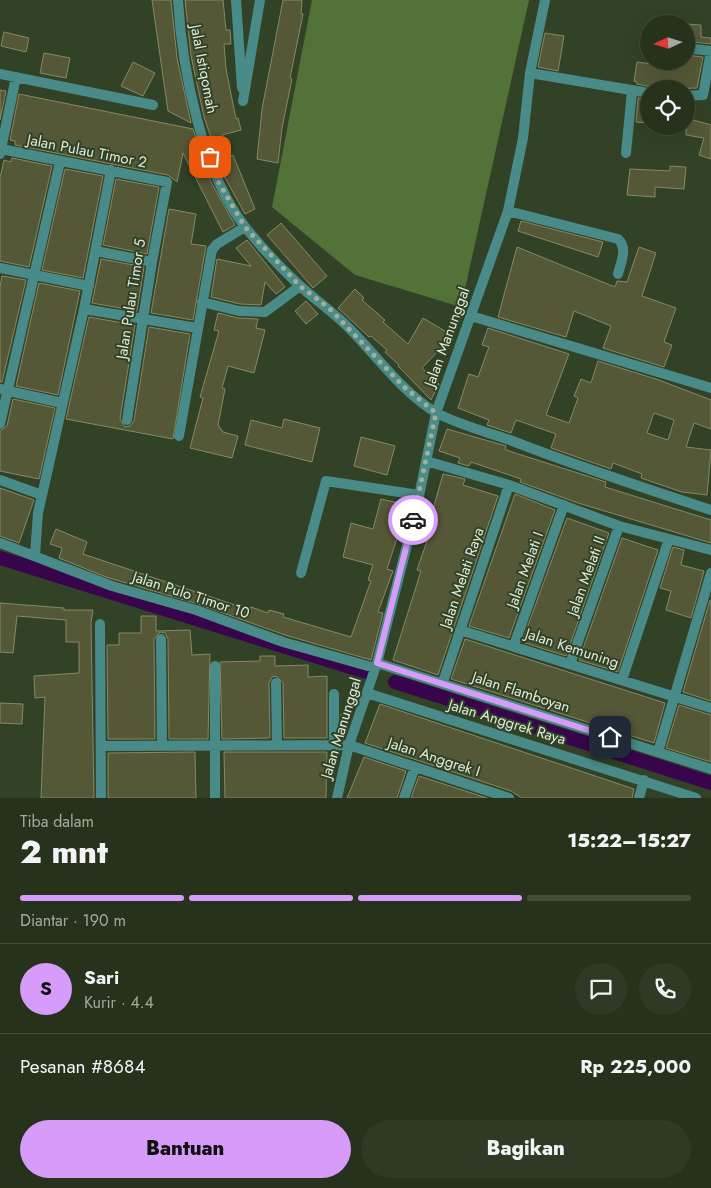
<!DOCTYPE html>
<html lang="id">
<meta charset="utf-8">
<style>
:root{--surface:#26321c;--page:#2e3a25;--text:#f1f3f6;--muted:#a4aaa3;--line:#424d3b;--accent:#d79bf9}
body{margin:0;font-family:Jost,sans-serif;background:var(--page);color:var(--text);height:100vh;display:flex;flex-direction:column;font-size:19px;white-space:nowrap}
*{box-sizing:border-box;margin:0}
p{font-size:16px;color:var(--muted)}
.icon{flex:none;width:28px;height:28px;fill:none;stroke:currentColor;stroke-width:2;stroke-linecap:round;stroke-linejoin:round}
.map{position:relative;height:798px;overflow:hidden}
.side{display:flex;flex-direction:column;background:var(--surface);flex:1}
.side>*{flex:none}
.needle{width:32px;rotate:266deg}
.fabs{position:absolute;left:640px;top:15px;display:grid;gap:10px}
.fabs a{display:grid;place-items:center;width:55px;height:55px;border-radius:50%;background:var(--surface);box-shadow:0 5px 20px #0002,0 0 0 1px var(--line);font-size:25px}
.pin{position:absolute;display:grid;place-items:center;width:42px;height:42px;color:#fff;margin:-21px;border-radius:10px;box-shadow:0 2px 8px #0006}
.courier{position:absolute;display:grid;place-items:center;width:50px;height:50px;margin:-25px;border:4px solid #d79bf9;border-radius:50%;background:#fff;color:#222;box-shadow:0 1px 6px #0007}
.overview em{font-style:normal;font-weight:800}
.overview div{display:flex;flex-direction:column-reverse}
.overview{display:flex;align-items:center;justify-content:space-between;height:85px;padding:0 20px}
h1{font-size:32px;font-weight:800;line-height:38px}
.bar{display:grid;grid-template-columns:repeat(4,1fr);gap:8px 5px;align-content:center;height:60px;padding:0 20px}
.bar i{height:6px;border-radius:4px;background:var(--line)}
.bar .current{background:var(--accent)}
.bar p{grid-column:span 4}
.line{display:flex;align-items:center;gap:12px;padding:0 20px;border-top:1px solid var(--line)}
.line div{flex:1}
.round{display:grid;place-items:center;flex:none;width:52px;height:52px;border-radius:26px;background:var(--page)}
.cta{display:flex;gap:10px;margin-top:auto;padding:10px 20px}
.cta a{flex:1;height:58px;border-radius:30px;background:var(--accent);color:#111;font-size:20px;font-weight:800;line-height:58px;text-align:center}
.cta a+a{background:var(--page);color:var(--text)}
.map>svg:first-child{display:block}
.green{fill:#527238}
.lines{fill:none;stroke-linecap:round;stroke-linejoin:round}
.canal{stroke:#38054d;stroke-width:14}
.building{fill:#555837;stroke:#858966;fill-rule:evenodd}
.minor{stroke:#488b89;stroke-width:10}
.done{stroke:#a2af9a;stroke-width:5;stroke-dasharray:0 9}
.route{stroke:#d79bf9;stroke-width:6}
.labels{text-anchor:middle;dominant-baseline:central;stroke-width:4;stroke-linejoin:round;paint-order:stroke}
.street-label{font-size:15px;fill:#dfead9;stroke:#324226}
</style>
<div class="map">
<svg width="711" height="798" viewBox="0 0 711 798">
<rect width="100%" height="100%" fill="#324226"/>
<path class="green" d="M312 0H529L461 307 355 275 272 207Z"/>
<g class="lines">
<path class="canal" d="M0 558 366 672
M395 682 711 783"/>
</g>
<path class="building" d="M152 0H171L177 58 191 123 168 111Z
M185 0H223L226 30H230L231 44H224L226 69 236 119 238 118 241 130 222 135 230 156 233 155 255 209 245 214 224 176 204 117 191 56Z
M283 0H302L301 14H303L290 78 292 79 282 128 278 163 257 159 262 109Z
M686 24 701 25V37L711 38V44L686 41Z
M4 32 29 38 26 52 1 46Z
M545 33 564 36 558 71 538 67Z
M44 53 70 58 66 78 40 73Z
M686 55 703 57 697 88 663 89 637 84V82L634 81 637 62 680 68 682 61H686Z
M133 62 155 73 143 96 121 86Z
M0 90 6 91 0 120Z
M19 94 193 129 211 182 235 225 223 232 183 153 177 182 168 175 15 145V141L10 140Z
M638 98 648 100 647 123 636 122Z
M686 118 711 125V159L699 155 704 138 686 135Z
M12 158 52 166 29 267 0 261V178L4 160 11 162Z
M670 166 686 167 684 189 655 187V197L627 195 630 169 670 171Z
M65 169 103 176 83 278 42 270Z
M116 179 159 187 147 254 103 245Z
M169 209 196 214 191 244 206 246 193 320 151 313Z
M521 221 603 242 598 257 518 231Z
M281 223 327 276 313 288 267 235Z
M247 240 285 287 276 294 265 282 261 305 240 304 211 297 217 259 251 266 236 248Z
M517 247 615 287 617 281 627 282 639 247 656 253 642 296 676 308 664 342 672 345 664 367 603 348 611 326 574 311 566 337 498 317Z
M101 259 144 267 137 311 92 303Z
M2 276 26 280 2 382H0V287Z
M39 283 80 291 58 395 16 386Z
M355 289 364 298 362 300 385 320 383 322 408 344 423 318 450 334 443 346 422 368 439 384 431 400 398 366 399 365 385 352 387 350 371 336 369 337 338 308Z
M306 301 318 314 306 324 295 311Z
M218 313 238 318 258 319 256 328 265 330 254 373 228 366 222 388 225 389 218 425 223 432 238 436 232 458 190 448 203 398 200 397 219 331 214 330Z
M89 317 135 325 120 419 125 427 130 426 134 421 149 327 190 334 173 439 66 419Z
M488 328 569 354 546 415 569 423 578 398 574 396 581 379 591 383 598 361 659 380 711 400V429L694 423 686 447 711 450 707 495 682 492 641 478 642 474 613 463 611 469 551 448 556 434 516 420 511 433 487 425 489 420 458 408 469 374 478 377 489 347 482 345ZM654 413 674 420 668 440 647 433Z
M13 399 55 408 39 479 0 471V431L7 426Z
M284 419 320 428 312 462 245 445 251 420 282 428Z
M447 429 506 446 505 449 509 451 606 482 605 487 711 520V543L578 503 520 482 521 479 471 462 469 466 458 463 460 458 439 451Z
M361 437 395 446 387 475 354 466Z
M443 474 465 479 463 485 498 496 438 675 393 660 421 571 417 570 429 535 426 534Z
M0 488 34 500 19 543 0 536Z
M515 494 555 510 509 638 469 626Z
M381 499 403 504 396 531 399 532 387 569 393 571 378 612 383 613 371 660 285 635 198 604 106 577 59 558 62 548 50 544 56 529 87 542 83 554 250 610 251 607 268 613 269 610 284 614 283 617 351 637 371 581 368 580 373 565 343 557 351 523 373 529Z
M567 518 609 533 566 656 522 642Z
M622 538 658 550 618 672 579 660Z
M673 547 684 550 681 565 704 571 691 618 666 610 671 591 660 588Z
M710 600H711V701L683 692Z
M0 603 64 608V610H93L91 623 94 798H41L45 697 35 698 34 676 79 673V642H66V620L17 616 13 653 0 652Z
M141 616H156V631L190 630 192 655 210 654 208 739H169L168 639 165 633 160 632 154 639 155 739H108L107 645H119V633H141Z
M465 639 665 703 654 743 451 679Z
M260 656H275V666L308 665V677L327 676V738H284L283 683 276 676 272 677 269 683 270 738 222 739 220 662 260 661Z
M0 703 23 704 22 724 0 723Z
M380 704 634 789 632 798H522L511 791 365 743Z
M679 705 711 715V762L666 748Z
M341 714H348L347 731H341Z
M195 752 196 798H108V753Z
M224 752H327L326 798H225Z
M364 757 406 771 397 798H347Z
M419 776 487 798H411Z"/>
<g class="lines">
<path class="minor" d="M178 0C182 69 202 173 246 228 261 247 280 267 298 284 314 299 333 312 349 328 377 356 401 391 435 412 456 424 487 432 510 440 576 466 644 488 711 510
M236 0 242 88
M686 48 711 51 703 95 686 96
M530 73 649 93
M0 74 153 105
M243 101 260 0
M1 149 167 182 152 262 127 420
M626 153 632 91
M0 154 16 77
M508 211 618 239C628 248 621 262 618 274
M96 251 152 262
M0 268 89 286
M202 302 239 311 265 312 300 286
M84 309 197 328
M471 316 711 388
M0 389 62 403
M0 424 60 162
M179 436 212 250 217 244 245 227
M426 461 509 485 619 526 711 550
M0 480 42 495
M0 543 112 586 196 610 283 642 375 668
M35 555 38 513 84 309 111 170
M301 573 326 481 419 495
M100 624 101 798
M460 630 711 708
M161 639 162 746
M514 645 564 505
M377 663 711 769
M570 664 619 526
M215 666V798
M622 680 669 539
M443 682 509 485
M276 683 277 745
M367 693 696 798
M334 745V694
M101 746 349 745 509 798
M658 752 711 573
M337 798 349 745 377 663 417 506 436 413 508 211 523 138 530 73 545 0
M404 798 415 767
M639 798 644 780"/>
</g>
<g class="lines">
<path class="done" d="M210 157 219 183 245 227 300 286 329 308 404 387 436 413 413 520"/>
<path class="route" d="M413 520 377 663 610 737"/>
</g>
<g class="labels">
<g class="street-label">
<text transform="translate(204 69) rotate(79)">Jalal Istiqomah</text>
<text transform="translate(87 151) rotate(11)">Jalan Pulau Timor 2</text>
<text transform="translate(131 299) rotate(-81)">Jalan Pulau Timor 5</text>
<text transform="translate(447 337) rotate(-70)">Jalan Manunggal</text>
<text transform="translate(525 570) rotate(-70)">Jalan Melati I</text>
<text transform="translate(586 576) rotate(-70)">Jalan Melati II</text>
<text transform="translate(462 578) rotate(-71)">Jalan Melati Raya</text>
<text transform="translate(191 595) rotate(18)">Jalan Pulo Timor 10</text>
<text transform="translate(572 648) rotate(18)">Jalan Kemuning</text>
<text transform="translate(521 692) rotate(18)">Jalan Flamboyan</text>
<text transform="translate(507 722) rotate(17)">Jalan Anggrek Raya</text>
<text transform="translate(341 728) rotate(-73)">Jalan Manunggal</text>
<text transform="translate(434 757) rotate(18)">Jalan Anggrek I</text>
</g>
</g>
</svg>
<div class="fabs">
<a><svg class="needle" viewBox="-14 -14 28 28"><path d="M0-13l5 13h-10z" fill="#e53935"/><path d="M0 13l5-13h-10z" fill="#a4aaa3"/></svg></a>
<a><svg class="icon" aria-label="locate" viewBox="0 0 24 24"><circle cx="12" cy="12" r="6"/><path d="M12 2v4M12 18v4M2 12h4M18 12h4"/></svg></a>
</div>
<div class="pin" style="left:210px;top:157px;background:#ea580c"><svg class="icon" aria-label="bag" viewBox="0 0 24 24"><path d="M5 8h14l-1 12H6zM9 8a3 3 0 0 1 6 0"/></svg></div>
<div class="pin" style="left:610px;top:737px;background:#1f2937"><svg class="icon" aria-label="home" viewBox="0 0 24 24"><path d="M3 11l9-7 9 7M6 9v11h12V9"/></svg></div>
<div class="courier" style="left:413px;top:520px"><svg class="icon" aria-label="car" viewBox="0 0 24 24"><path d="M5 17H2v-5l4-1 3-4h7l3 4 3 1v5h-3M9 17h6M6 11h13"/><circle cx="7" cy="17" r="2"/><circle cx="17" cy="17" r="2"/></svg></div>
</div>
<section class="side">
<div class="overview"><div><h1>2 mnt</h1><p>Tiba dalam</p></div><em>15:22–15:27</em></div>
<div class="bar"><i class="current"></i><i class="current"></i><i class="current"></i><i></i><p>Diantar · 190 m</p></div>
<div class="line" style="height:90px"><b class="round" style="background:var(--accent);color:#111">S</b><div><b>Sari</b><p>Kurir · 4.4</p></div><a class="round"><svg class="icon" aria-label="chat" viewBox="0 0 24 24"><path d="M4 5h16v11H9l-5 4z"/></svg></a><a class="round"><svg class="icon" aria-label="phone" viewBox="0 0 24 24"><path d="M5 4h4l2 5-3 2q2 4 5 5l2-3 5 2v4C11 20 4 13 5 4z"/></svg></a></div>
<div class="line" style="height:65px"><div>Pesanan #8684</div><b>Rp 225,000</b></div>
<div class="cta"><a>Bantuan</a><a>Bagikan</a></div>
</section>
